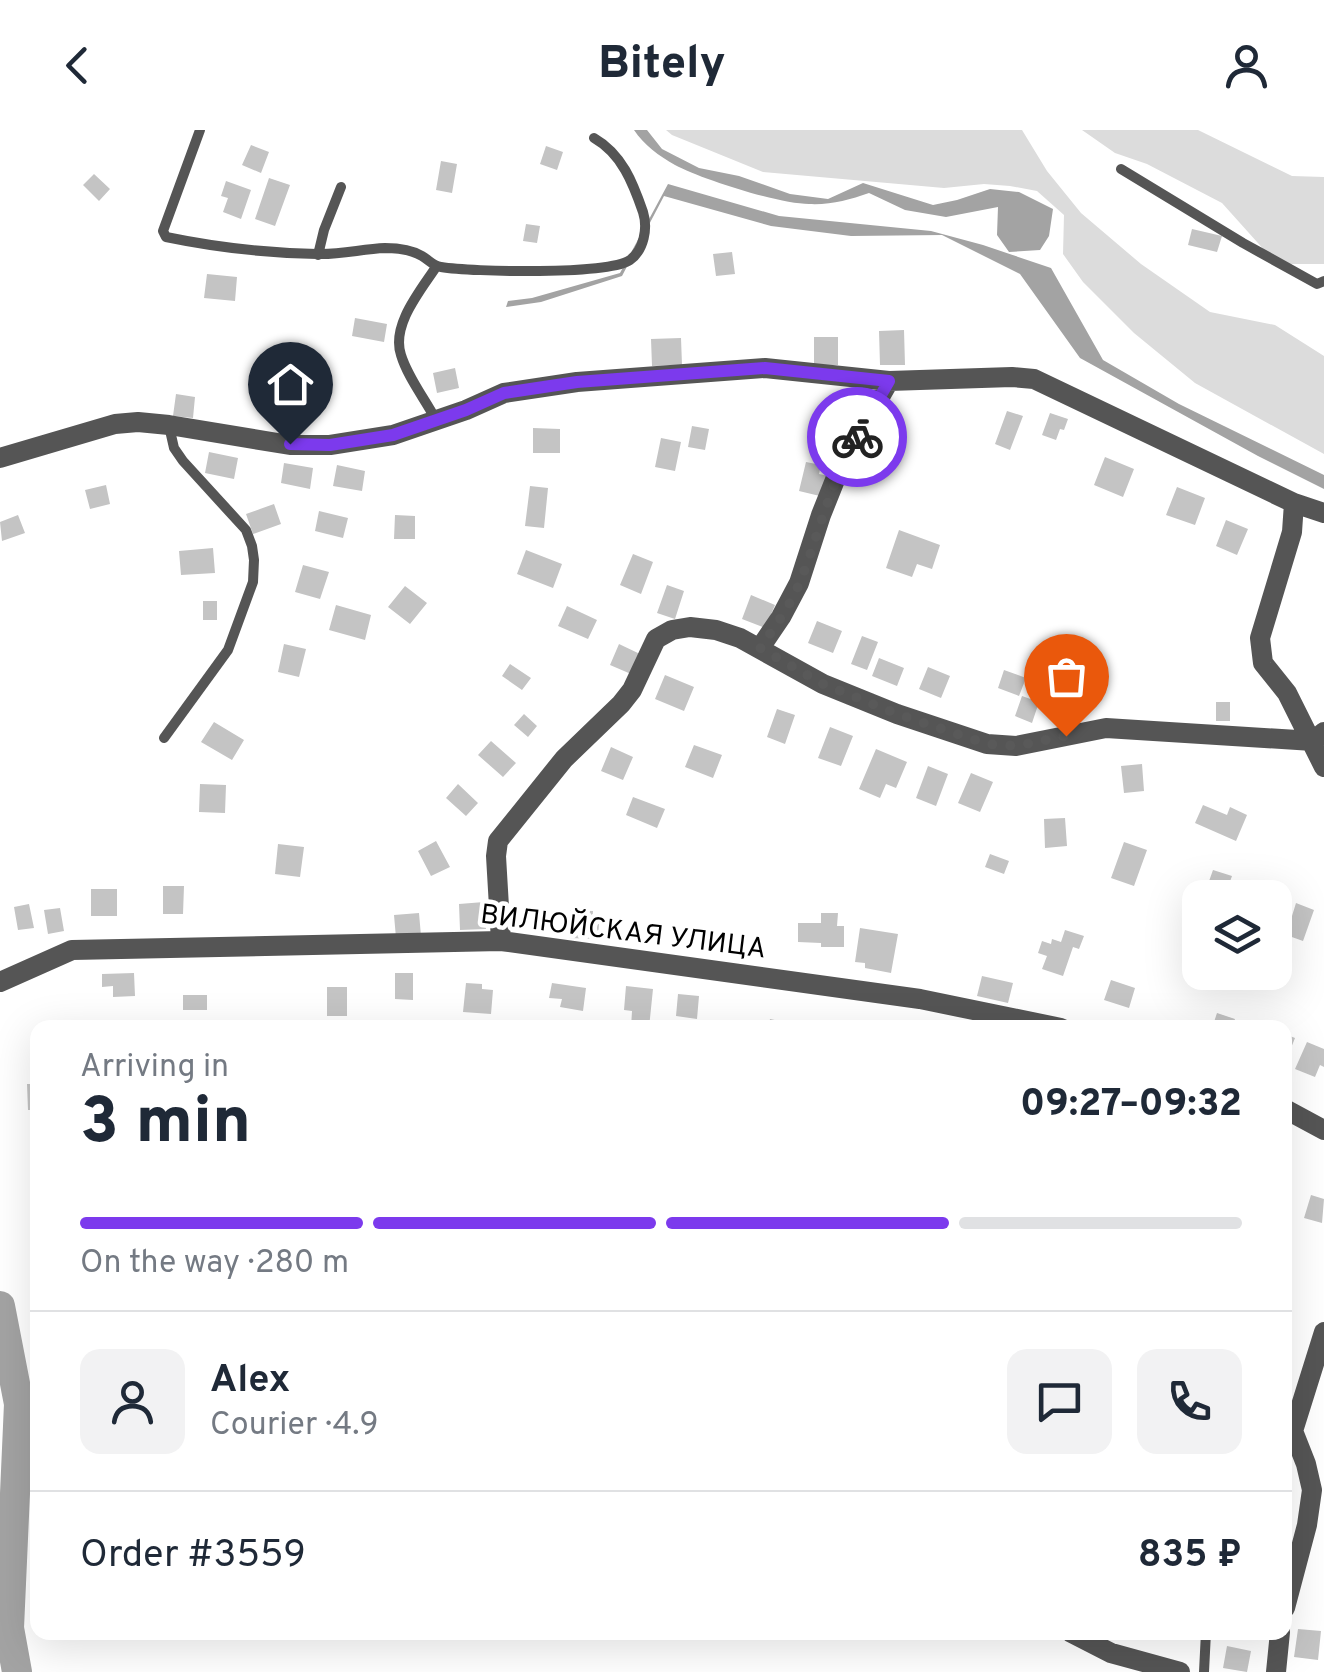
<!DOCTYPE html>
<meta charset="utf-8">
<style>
:root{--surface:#fff;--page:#f2f2f3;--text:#1f2937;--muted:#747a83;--line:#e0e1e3;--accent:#7c3aed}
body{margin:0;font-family:Overpass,sans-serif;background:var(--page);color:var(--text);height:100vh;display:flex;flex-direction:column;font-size:38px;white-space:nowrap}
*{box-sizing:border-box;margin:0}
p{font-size:32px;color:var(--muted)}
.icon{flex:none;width:55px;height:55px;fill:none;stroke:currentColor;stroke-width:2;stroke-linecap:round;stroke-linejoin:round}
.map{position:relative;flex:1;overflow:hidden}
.side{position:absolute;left:30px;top:890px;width:1262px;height:620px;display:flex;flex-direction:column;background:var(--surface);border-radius:20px;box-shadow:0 10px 40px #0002}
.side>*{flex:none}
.fabs{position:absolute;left:1182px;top:750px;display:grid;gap:20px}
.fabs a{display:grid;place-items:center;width:110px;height:110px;border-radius:20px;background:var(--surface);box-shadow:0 10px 40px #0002;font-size:50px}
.pin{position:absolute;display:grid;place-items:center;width:85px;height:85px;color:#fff;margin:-102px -42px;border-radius:50% 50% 50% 0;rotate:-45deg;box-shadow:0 0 10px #0007}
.pin .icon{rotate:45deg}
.courier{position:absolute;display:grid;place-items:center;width:100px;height:100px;margin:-50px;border:8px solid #7c3aed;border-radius:50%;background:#fff;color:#222;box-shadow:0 2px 12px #0007}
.overview em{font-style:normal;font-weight:800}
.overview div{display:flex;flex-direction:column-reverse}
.overview{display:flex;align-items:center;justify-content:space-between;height:170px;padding:0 50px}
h1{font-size:65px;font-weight:800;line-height:75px}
.bar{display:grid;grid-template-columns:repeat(4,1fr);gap:15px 10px;align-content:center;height:120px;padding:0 50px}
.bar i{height:12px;border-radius:8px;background:var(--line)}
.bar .selected{background:var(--accent)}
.bar p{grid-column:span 4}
.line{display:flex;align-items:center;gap:25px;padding:0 50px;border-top:2px solid var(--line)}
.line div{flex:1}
.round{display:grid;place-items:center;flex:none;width:105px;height:105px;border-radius:20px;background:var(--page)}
header{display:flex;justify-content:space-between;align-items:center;height:130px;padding:0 50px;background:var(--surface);font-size:45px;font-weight:800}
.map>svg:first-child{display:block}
.green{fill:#dcdcdc}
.water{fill:#a3a3a3}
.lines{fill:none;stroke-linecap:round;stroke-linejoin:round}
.river{stroke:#a3a3a3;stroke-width:30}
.building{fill:#c4c4c4}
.lane{stroke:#555;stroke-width:10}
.street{stroke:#555;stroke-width:20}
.done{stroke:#595959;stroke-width:10;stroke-dasharray:0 18}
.route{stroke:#7c3aed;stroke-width:12}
.labels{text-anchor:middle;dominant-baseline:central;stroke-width:9;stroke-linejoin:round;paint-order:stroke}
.street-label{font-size:28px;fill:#000;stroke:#fff}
</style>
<header><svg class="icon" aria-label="back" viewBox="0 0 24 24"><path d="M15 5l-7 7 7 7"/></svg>Bitely<svg class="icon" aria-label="person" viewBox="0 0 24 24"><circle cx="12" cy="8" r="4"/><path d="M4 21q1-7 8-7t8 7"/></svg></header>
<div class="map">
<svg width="1324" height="1542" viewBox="0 0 1324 1542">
<rect width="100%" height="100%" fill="#fff"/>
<path class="green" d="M666 0H1022L1047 41 1081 83 1141 134 1210 182 1275 195 1324 226V324L1195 253 1134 203 1083 152 1063 124 1064 85 1037 61 1010 56 984 54 944 58 763 42 672 5Z
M1082 0H1198L1292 46 1324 47V134H1290L1266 122 1222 73 1147 34 1115 23Z"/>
<path class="water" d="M634 0H647L662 19 699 38 739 46 790 64 828 69 863 53 933 75 957 70 990 59 1019 62 1053 79 1049 106 1040 120 1009 122 997 105 998 77 946 87 905 80 869 63C849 70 831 75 809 74 779 74 701 49 675 35 659 26 644 15 634 0Z
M668 54 779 86 931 101 983 115 1051 138 1103 230 1179 274 1324 345V359L1258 326 1080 228 1020 144 942 105 851 106 771 96 664 66 622 146 541 172 506 177 508 171 532 168 620 143Z"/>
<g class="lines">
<path class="river" d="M0 1176 19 1274 9 1498 17 1542"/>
</g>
<path class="building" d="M251 15 269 22 261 43 242 35Z
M546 16 563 22 557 40 540 34Z
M441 31 457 34 452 63 436 60Z
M94 44 110 59 99 71 83 55Z
M269 48 290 55 275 96 255 89Z
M226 51 251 60 241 89 223 82 228 68 221 66Z
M526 94 540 96 537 113 523 111Z
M1192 99 1222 106 1217 122 1188 115Z
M732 122 735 144 716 146 713 124Z
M207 144 237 147 235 171 204 168Z
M355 188 387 194 384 212 352 206Z
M904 200 905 235H880L879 201Z
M814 207H838V235H814Z
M681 208 682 235 652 236 651 209Z
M455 238 459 258 437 263 433 243Z
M176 264 195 267 193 288 173 286Z
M1007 281 1023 286 1010 320 995 314Z
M1050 283 1068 289 1064 300 1060 299 1056 310 1042 305Z
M692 296 709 299 705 320 688 317Z
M533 298 560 299V323H533Z
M661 308 681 312 675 341 655 337Z
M209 322 238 328 234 349 205 343Z
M1105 327 1134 339 1123 367 1094 355Z
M806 332 821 335 819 344 829 346 824 367 799 361Z
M284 333 313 338 310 359 281 353Z
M337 335 365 341 362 361 333 356Z
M106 355 110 374 90 379 85 360Z
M530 356 548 358 544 398 525 396Z
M1177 357 1205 368 1195 395 1166 385Z
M274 374 281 394 253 404 246 384Z
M319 381 348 388 343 408 315 401Z
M18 385 25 403 2 411 0 392Z
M395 385 415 386V409H394Z
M1226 390 1248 399 1237 425 1216 416Z
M899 400 940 415 932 439 917 434 912 447 886 438Z
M213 418 215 443 181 445 179 421Z
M526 420 562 434 553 458 517 444Z
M633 424 653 432 641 464 620 455Z
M303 435 329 442 320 469 295 462Z
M667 455 684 461 675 489 657 483Z
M405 456 427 473 410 494 388 477Z
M751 465 775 475 765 498 742 489Z
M203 471H217V490H203Z
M336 475 371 485 365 510 329 500Z
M567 476 597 490 588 509 558 496Z
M817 491 842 501 833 523 808 513Z
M862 506 878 512 867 540 851 534Z
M284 514 306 519 299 547 278 542Z
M619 514 640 524 631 544 610 535Z
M879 528 904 538 897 556 872 546Z
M510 534 531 548 522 560 502 546Z
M928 537 950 546 941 568 919 559Z
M1004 540 1026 548 1019 566 998 558Z
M665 545 694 557 684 581 655 569Z
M1022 566 1039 572 1032 593 1015 586Z
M1216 572H1230V591H1216Z
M777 579 795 585 785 614 767 607Z
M524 584 537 596 528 607 514 595Z
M214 592 244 610 232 630 201 612Z
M830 597 853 606 841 636 818 628Z
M491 611 516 633 503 647 478 625Z
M694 615 722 625 713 648 685 637Z
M611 617 633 627 623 650 601 641Z
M876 619 907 632 896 658 886 654 880 668 859 659Z
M1142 634 1144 661 1124 663 1121 636Z
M928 636 948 644 936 676 916 668Z
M971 643 993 652 980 682 958 673Z
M200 654 226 655 225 683 199 682Z
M458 654 478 673 466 686 446 668Z
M633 667 665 679 657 698 626 685Z
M1203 675 1227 685 1230 677 1247 685 1236 711 1195 693Z
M1065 688 1067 716 1045 718 1044 689Z
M436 711 450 737 431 746 418 721Z
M1124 712 1147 720 1134 756 1111 748Z
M278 714 304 717 300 747 275 744Z
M990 724 1009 731 1004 744 985 737Z
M1213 740 1232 746 1224 768H1203Z
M163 756H184L183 784H163Z
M91 759H117V786H91Z
M484 772 486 799 460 800 459 774Z
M1296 773 1314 780 1303 811 1275 801V780L1292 786Z
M29 774 34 798 18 800 14 777Z
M60 778 64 801 48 804 44 780Z
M570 780 593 781 592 794H599L598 809 569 808Z
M419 783 421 806 396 808 394 785Z
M821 783H838L837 796H844V817H821V813L798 812V793H821Z
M860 798 898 804 891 843 865 838V833L855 832Z
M1065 800 1084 806 1079 819 1073 817 1063 846 1042 839 1047 826 1038 823 1042 811 1051 814 1052 809 1061 812Z
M134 843 135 866 113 867V856L102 857V844Z
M395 843H413V870L395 869Z
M982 846 1013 853 1008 873 977 866Z
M1111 850 1135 858 1129 878 1104 870Z
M466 853 482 854V859L493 860 491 884 463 882Z
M552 853 586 858 583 881 560 877 562 869 549 868Z
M626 856 653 859 649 898H631L632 881 624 880Z
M327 857H347V886H327Z
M678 864 699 866 697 889 676 886Z
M183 865H207V880H183Z
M1217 883 1235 889 1232 898H1212Z
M770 889 793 894V898H768Z
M1285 904 1295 908 1289 923 1285 922Z
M1307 912 1324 919V937L1320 935 1315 947 1295 939Z
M27 954H38V980H28Z
M1311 1065 1324 1069 1322 1093 1304 1088Z
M1298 1499 1321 1501 1318 1530 1294 1527Z
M1227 1516 1251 1521 1247 1542 1223 1538Z"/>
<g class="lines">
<path class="lane" d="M200 0 163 101 166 107C214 117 267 123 317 124 340 125 362 119 385 118 397 118 412 120 422 126 429 130 433 136 441 137 471 142 610 145 630 130 644 120 648 98 643 82 633 53 622 24 594 8
M1121 39 1243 113 1317 154 1324 151
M318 125 324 100 341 57
M436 137C421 160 391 195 401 225 408 248 425 269 436 290
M164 608 228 520 253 452 254 430 252 416 246 400 183 331 174 318 169 296
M1204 1542 1206 1502"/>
<path class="street" d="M0 328 115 294 138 292 169 295 290 315H330L393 305 466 280 504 263 577 252 765 238 889 251 1012 247 1034 249 1294 373 1324 383
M1294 373 1292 402 1260 508 1263 533 1287 563 1324 637
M760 518 781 487 799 453 821 385 841 335 889 251
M501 811 496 726 498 711 564 629 621 574 632 560 656 509 672 500 690 497 716 500 740 508 823 554 897 584 987 614 1016 616 1106 598 1313 611 1324 602
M0 852 72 820 501 811 920 869 1061 898
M1285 979 1324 1000
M1285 1478 1307 1395 1312 1360 1306 1334 1293 1301 1324 1202
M1070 1502 1111 1523 1180 1542
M1276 1542 1280 1502"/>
</g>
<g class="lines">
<path class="done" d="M857 307C829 356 820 401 800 452 790 476 775 497 760 518L823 554 897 584 987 614 1016 616 1066 606"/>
<path class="route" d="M290 314 330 315 393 305 466 280 504 263 577 252 765 238 889 251 857 307"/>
</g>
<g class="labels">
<g class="street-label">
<text transform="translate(623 803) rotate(7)">ВИЛЮЙСКАЯ УЛИЦА</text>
</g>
</g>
</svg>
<div class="fabs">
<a><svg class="icon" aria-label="layers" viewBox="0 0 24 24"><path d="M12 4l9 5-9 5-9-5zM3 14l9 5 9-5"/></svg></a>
</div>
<div class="pin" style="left:1066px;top:606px;background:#ea580c"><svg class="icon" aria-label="bag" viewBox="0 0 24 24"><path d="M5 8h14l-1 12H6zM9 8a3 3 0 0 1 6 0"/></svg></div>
<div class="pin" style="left:290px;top:314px;background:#1f2937"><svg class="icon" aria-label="home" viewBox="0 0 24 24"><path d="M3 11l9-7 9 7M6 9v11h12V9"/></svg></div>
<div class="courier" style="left:857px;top:307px"><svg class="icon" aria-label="bike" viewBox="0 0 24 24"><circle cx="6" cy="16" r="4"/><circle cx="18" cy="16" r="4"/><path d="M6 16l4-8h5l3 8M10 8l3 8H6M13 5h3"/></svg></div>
<section class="side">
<div class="overview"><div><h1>3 min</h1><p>Arriving in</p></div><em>09:27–09:32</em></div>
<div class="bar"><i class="selected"></i><i class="selected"></i><i class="selected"></i><i></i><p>On the way · 280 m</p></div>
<div class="line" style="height:180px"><a class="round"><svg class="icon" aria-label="person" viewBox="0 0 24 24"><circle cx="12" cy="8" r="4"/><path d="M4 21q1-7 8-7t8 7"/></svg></a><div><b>Alex</b><p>Courier · 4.9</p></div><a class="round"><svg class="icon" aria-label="chat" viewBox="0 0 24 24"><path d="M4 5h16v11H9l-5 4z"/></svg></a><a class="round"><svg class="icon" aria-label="phone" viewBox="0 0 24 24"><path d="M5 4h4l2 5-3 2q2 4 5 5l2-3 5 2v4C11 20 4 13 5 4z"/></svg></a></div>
<div class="line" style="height:130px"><div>Order #3559</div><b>835 ₽</b></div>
</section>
</div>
